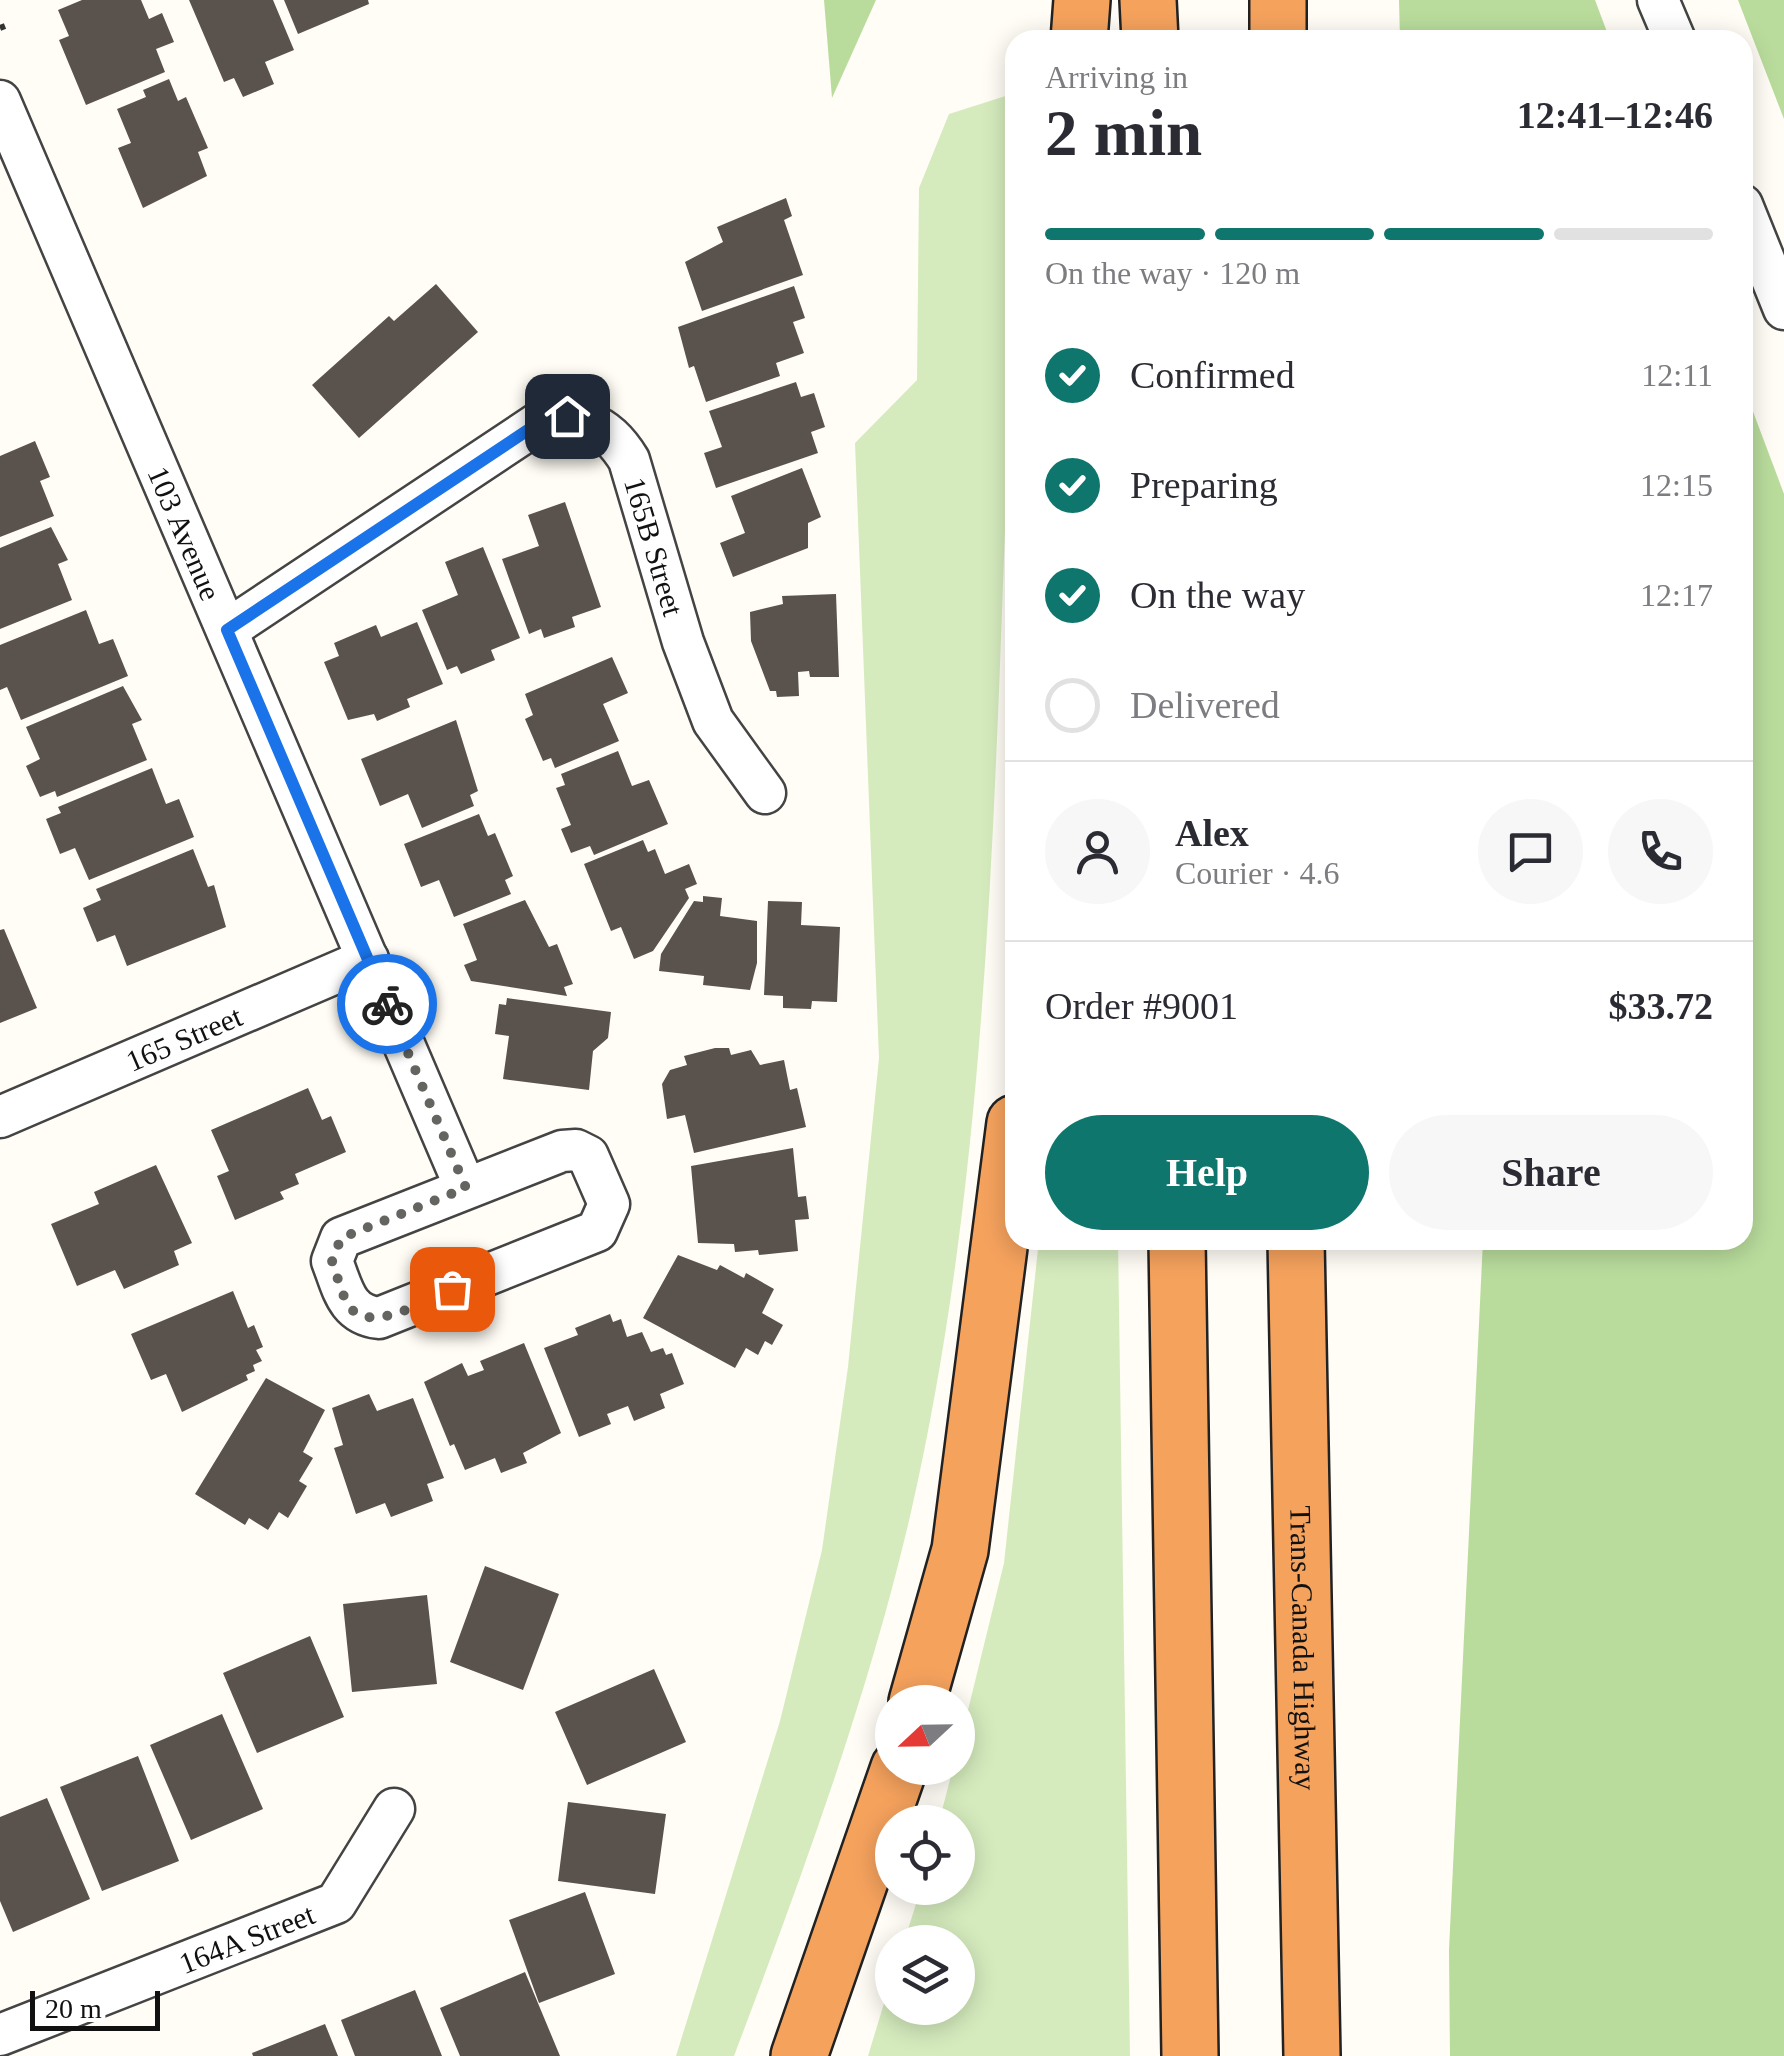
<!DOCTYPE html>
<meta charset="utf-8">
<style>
:root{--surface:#fff;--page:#f7f7f7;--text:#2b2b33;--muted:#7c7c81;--line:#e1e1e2;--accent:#0f766e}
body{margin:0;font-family:Georgia,serif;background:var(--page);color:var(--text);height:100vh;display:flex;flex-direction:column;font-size:38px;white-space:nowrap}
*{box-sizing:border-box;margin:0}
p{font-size:32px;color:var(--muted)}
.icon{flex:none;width:55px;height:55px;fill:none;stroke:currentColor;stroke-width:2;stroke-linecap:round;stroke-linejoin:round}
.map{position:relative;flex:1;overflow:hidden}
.details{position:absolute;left:1005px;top:30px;width:748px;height:1220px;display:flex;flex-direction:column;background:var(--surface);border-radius:30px;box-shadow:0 5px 25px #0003}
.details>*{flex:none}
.needle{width:65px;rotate:248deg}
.tools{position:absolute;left:875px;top:1685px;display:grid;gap:20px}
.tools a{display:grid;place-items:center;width:100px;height:100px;border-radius:50%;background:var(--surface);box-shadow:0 5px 25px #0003;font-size:50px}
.scale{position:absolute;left:30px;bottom:25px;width:130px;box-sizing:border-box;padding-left:10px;border:5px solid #111;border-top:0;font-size:28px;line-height:35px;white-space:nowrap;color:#111;-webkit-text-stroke:8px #fff;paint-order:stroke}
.pin{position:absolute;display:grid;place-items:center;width:85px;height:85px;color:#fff;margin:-42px;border-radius:20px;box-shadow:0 5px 15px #0006}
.courier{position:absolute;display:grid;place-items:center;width:100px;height:100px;margin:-50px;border:8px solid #1a73e8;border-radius:50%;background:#fff;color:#222;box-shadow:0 2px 12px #0007}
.summary em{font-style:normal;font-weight:700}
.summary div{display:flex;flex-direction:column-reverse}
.summary{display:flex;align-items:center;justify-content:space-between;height:170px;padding:0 40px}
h1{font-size:65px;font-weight:700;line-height:75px}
.bar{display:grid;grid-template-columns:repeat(4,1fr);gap:15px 10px;align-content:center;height:120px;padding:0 40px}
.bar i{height:12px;border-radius:8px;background:var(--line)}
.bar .selected{background:var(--accent)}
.bar p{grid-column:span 4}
.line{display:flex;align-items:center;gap:25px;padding:0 40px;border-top:2px solid var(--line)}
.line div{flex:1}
.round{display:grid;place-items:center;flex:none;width:105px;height:105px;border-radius:52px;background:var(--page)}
ol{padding:0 40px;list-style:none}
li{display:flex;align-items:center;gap:30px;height:110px}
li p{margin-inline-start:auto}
li .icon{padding:10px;border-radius:50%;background:var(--accent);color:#fff;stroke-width:4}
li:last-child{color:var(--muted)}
li i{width:55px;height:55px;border:5px solid var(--line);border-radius:50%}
.cta{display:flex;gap:20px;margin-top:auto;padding:20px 40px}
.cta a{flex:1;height:115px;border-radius:60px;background:var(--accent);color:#fff;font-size:40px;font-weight:700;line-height:115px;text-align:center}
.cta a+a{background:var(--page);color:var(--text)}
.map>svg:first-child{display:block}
.green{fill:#d5ebbd}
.forest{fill:#b9dc9c}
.building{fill:#5a524d}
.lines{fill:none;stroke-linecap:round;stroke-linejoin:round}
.minor-casing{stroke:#444;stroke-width:45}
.motorway-casing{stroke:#222;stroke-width:60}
.path{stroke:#333;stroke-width:6;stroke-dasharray:10 5;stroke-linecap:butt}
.minor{stroke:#fff;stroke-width:40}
.motorway{stroke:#f5a25d;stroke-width:55}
.done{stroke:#646461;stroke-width:10;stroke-dasharray:0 18}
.route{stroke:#1a73e8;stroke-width:12}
.labels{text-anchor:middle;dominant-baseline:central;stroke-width:10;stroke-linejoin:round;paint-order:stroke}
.street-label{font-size:30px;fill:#111;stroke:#fff}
</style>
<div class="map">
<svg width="1784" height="2056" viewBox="0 0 1784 2056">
<rect width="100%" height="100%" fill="#fffdf5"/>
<path class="green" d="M1015 93C1015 284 1007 474 1000 665 989 948 974 1235 911 1512 868 1698 801 1878 734 2056H676L780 1721 822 1550 848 1367 879 1058 855 443 917 380 919 188 949 114Z
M1039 1240H1118L1130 2056H868L892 1977V2008H958V1942H904L921 1888H958V1822H939L953 1768H958V1751L1004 1563Z"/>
<path class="forest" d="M824 0H876L832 98Z
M1399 0H1595L1610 40H1400Z
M1738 0H1784V119Z
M1743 385 1784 494V2056H1450L1449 1950 1483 1240H1742Z"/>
<path class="building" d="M82 0H141L149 19 162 13 174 42 156 49 165 72 86 105 59 40 69 36 58 10Z
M189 0H273L294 50 265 62 274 84 243 97 234 78 224 82Z
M284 0H368L369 4 298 34Z
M169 79 178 101 186 97 208 148 198 152 207 176 143 208 118 148 131 143 117 109 146 97 143 90Z
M786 198 792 216 784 220 803 275 702 311 685 262 723 242 717 227Z
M436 284 478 332 359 438 312 385 389 316 394 321Z
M794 286 805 318 793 322 804 353 776 363 780 376 706 402 694 366 689 368 678 327Z
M796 382 801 397 814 393 825 427 811 432 818 453 716 488 704 453 722 447 709 411Z
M35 441 50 477 40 481 54 516 0 537V456Z
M802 468 821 517 808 523V548L733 577 720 543 745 533 731 496Z
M565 502 601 607 572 617 575 627 544 638 541 629 529 634 502 559 539 546 528 515Z
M51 527 68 560 58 564 72 600 0 629V548Z
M483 547 520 638 491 650 495 660 461 674 457 666 447 670 422 610 458 595 445 562Z
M836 594 839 677H810L809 671 798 672 799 696 777 697 776 691H770L751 641 750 612 783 604 782 596Z
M86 610 99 644 113 639 128 676 21 720 7 687 0 690V645Z
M417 622 443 684 407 699 410 707 377 721 374 714 348 720 324 662 339 656 334 643 376 625 381 637Z
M612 657 628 693 603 704 619 741 555 768 551 758 543 761 525 719 533 715 525 694Z
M123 686 142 720 132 724 147 760 57 797 55 791 40 797 26 766 40 759 26 727Z
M456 720 478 791 470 795 474 806 422 828 408 794 380 806 361 759Z
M618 751 632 786 649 780 668 824 594 855 590 846 571 853 561 829 571 825 556 788 565 785 561 774Z
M152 768 166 804 179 799 194 837 89 880 75 848 60 854 46 819 61 813 58 807Z
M479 814 488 836 495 833 513 876 505 880 511 894 454 917 439 880 421 887 404 844Z
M643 840 648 852 655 849 665 874 689 864 697 884 685 889 689 898 653 951 634 959 621 927 611 931 584 864Z
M193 849 208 887 214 885 226 927 127 966 115 935 97 942 83 908 101 900 96 889Z
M703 896 722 898 720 916 757 921V963L750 990 703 985 704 976 659 971 661 954 694 901 703 902Z
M525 900 549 947 557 944 573 984 564 987 567 996 471 981 464 965 477 960 463 924Z
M768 901 802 902 801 925 840 927 837 1002 812 1001 811 1009 783 1008V996L764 995Z
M4 929 37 1008 0 1023V930Z
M507 998 611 1012 608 1038 593 1051 589 1090 503 1079 509 1036 495 1034 499 1004 506 1005Z
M715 1048H729L731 1055 751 1050 760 1065 784 1060 790 1090 797 1088 806 1127 694 1153 685 1115 667 1119 662 1084 670 1070 687 1065 684 1056Z
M308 1088 322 1120 331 1116 346 1152 295 1174 299 1184 280 1192 284 1199 235 1220 217 1176 229 1171 211 1130Z
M793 1148 798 1197 806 1196 809 1219 795 1220 798 1251 759 1255 758 1250 735 1252 734 1244 698 1243 691 1166Z
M156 1165 192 1243 174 1251 179 1265 124 1289 115 1270 77 1286 51 1224 99 1204 94 1192Z
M678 1255 717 1270 720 1265 744 1278 746 1273 774 1289 762 1313 783 1325 772 1345 765 1341 758 1355 746 1348 735 1368 643 1318Z
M233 1291 248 1328 254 1325 263 1347 256 1350 262 1361 253 1365 255 1371 246 1375 248 1380 182 1412 166 1374 151 1380 131 1334Z
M610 1314 613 1322 621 1319 627 1337 642 1332 651 1352 663 1348 666 1355 672 1353 684 1384 660 1394 665 1408 634 1421 628 1406 607 1414 611 1424 579 1437 544 1348 578 1335 575 1328Z
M524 1343 561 1433 523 1453 527 1463 501 1473 495 1458 465 1470 454 1444 450 1446 424 1382 462 1363 468 1376 484 1370 480 1361Z
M266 1378 325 1410 303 1452 313 1458 299 1481 307 1486 288 1518 279 1512 268 1530 249 1518 245 1525 195 1494Z
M369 1394 377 1411 413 1398 444 1478 427 1484 433 1501 391 1517 385 1503 356 1514 334 1448 343 1445 332 1408Z
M485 1566 559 1594 523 1690 450 1662Z
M427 1595 437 1684 352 1692 343 1604Z
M310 1636 344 1717 257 1753 223 1673Z
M654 1669 686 1742 587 1785 555 1712Z
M222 1714 263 1809 191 1840 150 1745Z
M138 1756 179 1861 102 1891 60 1787Z
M47 1798 90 1899 13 1932 0 1901V1817Z
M568 1802 666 1814 655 1894 558 1881Z
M585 1892 615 1974 539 2003 509 1920Z
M525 1972 560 2056H460L440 2008Z
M415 1990 442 2056H355L341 2020Z
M325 2024 338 2056H253L252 2053Z"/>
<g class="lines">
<defs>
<g id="minor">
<path d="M1658 0 1675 40"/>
<path id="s1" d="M0 101 465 1187"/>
<path d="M1742 205 1784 309"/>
<path id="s2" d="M227 630 537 424C579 414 606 422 629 460L683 642 713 721 765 793"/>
<path id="s3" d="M0 1117 368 959"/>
<path d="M576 1150 588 1156 609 1204 597 1231 379 1318C346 1314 343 1289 332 1261L341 1238 562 1151Z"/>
<path id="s4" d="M0 2035 336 1903 394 1809"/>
</g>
<g id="motorway">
<path d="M1148 0 1150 40"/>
<path d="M1278 0V40"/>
<path d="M1079 40 1082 0"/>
<path d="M1177 1240 1190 2056"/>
<path id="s5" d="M1296 1240 1312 2056"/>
<path d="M917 1702 960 1550 1015 1123"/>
<path d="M799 2056 899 1768"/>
</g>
</defs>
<use href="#minor" class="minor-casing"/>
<use href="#motorway" class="motorway-casing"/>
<path class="path" d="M0 28 5 26"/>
<use href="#minor" class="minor"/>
<use href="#motorway" class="motorway"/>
</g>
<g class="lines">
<path class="done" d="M387 1004 466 1188 341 1238 332 1261C337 1274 341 1294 349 1306 370 1336 427 1299 452 1289"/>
<path class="route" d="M387 1004 227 630 537 424 567 416"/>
</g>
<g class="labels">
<g class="street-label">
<text stroke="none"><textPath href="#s1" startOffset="470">103 Avenue</textPath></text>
<text stroke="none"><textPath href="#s2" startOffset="570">165B Street</textPath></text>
<text stroke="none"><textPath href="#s3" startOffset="200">165 Street</textPath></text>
<text stroke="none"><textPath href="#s5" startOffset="408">Trans-Canada Highway</textPath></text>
<text stroke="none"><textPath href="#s4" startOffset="265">164A Street</textPath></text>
</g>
</g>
</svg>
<div class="tools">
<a><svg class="needle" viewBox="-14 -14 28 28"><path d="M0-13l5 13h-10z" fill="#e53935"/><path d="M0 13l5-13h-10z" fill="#7c7c81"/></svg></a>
<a><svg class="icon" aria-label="locate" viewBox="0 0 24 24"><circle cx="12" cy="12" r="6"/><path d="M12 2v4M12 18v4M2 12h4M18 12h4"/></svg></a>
<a><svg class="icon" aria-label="layers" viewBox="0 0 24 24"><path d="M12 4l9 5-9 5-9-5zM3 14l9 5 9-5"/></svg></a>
</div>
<div class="scale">20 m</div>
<div class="pin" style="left:452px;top:1289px;background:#ea580c"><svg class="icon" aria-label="bag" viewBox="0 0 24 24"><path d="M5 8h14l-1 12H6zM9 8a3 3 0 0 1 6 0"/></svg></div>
<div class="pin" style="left:567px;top:416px;background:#1f2937"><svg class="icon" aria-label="home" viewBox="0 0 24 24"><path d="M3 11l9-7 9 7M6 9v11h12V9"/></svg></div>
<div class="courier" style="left:387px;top:1004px"><svg class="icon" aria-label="bike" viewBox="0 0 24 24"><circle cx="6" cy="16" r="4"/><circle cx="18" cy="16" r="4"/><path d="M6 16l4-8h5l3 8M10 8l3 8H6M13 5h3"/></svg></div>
<section class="details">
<div class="summary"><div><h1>2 min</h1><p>Arriving in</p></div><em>12:41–12:46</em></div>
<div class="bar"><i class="selected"></i><i class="selected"></i><i class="selected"></i><i></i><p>On the way · 120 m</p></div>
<ol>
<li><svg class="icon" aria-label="check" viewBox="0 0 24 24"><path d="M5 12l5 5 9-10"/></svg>Confirmed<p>12:11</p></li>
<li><svg class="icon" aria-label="check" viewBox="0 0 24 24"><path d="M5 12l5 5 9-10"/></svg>Preparing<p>12:15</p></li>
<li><svg class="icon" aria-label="check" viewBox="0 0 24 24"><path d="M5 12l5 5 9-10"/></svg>On the way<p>12:17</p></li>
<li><i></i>Delivered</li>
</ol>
<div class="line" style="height:180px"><a class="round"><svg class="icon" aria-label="person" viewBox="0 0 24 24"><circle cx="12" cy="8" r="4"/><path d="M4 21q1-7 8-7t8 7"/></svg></a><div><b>Alex</b><p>Courier · 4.6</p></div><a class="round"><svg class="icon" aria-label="chat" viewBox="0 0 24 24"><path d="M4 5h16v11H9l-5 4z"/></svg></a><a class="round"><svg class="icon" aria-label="phone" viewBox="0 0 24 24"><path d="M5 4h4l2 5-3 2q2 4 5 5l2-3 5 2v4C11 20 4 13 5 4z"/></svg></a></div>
<div class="line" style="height:130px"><div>Order #9001</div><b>$33.72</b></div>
<div class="cta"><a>Help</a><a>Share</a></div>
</section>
</div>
